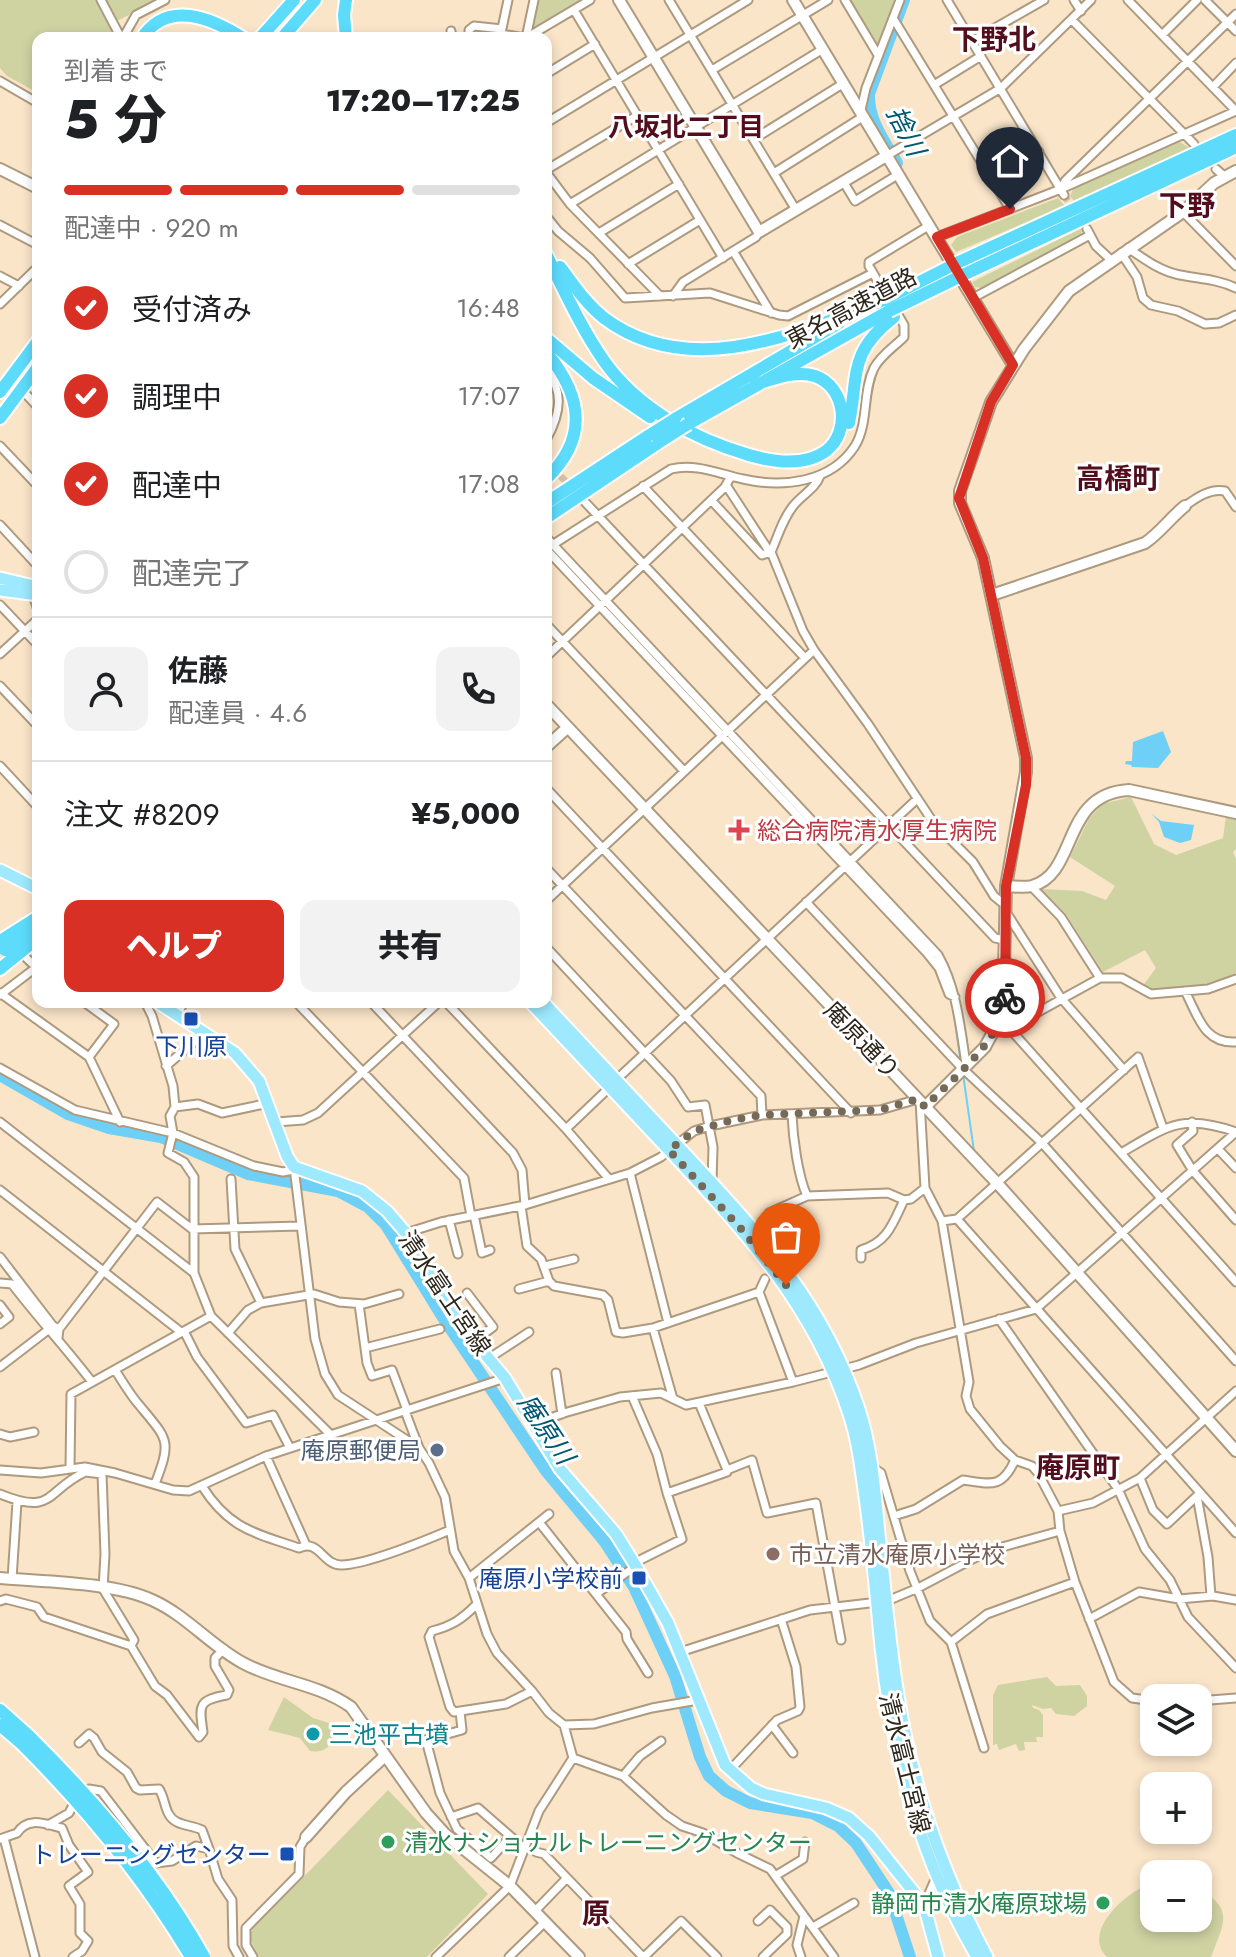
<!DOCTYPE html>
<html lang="ja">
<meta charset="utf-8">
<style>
:root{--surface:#fff;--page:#f2f2f2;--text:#202124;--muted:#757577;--line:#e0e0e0;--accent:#d93025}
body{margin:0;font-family:Jost,"Noto Sans JP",sans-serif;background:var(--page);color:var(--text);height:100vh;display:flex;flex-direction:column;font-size:30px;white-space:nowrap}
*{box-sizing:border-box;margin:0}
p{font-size:26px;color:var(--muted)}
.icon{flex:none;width:44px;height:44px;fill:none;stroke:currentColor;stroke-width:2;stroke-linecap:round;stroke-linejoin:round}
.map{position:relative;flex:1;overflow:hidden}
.side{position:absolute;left:32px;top:32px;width:520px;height:976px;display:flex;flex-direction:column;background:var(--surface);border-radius:16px;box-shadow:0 4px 12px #0003}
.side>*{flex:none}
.tools{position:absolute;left:1140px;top:1684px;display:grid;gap:16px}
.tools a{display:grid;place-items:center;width:72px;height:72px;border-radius:16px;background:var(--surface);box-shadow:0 4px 12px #0003;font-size:40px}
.pin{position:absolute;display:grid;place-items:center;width:68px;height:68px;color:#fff;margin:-82px -34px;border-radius:50% 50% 50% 0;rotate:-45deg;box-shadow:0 0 8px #0007}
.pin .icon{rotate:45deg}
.courier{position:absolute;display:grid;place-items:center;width:80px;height:80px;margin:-40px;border:6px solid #d93025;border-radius:50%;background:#fff;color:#222;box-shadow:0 2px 10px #0007}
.headline em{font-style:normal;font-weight:800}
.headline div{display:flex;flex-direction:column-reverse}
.headline{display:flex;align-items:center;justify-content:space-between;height:136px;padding:0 32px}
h1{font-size:52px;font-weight:800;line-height:60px}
.bar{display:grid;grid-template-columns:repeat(4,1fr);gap:12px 8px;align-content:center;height:96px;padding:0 32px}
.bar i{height:10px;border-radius:6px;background:var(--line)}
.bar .selected{background:var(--accent)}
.bar p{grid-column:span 4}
.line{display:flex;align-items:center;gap:20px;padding:0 32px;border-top:2px solid var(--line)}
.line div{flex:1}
.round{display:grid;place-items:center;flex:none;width:84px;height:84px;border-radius:16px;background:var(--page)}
ol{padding:0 32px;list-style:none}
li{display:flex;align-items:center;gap:24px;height:88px}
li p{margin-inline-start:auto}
li .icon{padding:8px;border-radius:50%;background:var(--accent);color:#fff;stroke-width:4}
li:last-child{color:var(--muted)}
li i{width:44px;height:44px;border:4px solid var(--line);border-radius:50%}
.cta{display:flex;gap:16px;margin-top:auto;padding:16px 32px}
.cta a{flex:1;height:92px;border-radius:16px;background:var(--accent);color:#fff;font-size:32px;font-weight:800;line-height:92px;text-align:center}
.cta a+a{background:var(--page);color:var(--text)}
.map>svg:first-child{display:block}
.green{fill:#cfd3a2}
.water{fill:#6ecff7}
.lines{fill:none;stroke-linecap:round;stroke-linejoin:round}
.stream{stroke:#6ecff7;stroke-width:2}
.river{stroke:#6ecff7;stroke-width:12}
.street-tunnel{stroke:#d1bfa6;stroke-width:7;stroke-dasharray:7 3.5;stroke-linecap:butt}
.street-casing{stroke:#ad9a7f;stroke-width:11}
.secondary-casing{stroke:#ad9a7f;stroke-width:14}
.primary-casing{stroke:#fff;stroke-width:15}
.highway-casing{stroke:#fff;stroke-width:16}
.street{stroke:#fff;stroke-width:7}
.secondary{stroke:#fff;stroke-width:10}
.primary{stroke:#9ee9fd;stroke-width:11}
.highway{stroke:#5ddbfb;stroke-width:12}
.highway-bridge-casing{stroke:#fff;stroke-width:16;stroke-linecap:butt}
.highway-bridge{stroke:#5ddbfb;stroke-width:12}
.done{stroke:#756958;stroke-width:8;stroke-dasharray:0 14.4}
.route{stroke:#d93025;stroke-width:10}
.health-dot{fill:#e0444e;stroke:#fff;stroke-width:3}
.transit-dot{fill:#1a4fb4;stroke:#fff;stroke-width:3}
.service-dot{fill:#5c6f8a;stroke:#fff;stroke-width:3}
.education-dot{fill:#8d6e63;stroke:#fff;stroke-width:3}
.culture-dot{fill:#0f9aa8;stroke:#fff;stroke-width:3}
.leisure-dot{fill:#2e9e5b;stroke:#fff;stroke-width:3}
.labels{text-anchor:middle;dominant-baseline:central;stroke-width:6;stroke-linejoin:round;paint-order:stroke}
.street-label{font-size:24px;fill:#2d261b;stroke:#fff}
.health-label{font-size:24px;fill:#be3a42;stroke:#fff;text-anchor:start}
.transit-label{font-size:24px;fill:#164399;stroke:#fff;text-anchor:end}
.service-label{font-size:24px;fill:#4e5e75;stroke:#fff;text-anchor:end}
.education-label{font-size:24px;fill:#785e54;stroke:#fff;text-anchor:start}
.culture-label{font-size:24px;fill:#0d838f;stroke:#fff;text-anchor:start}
.leisure-label{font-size:24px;fill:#27864d;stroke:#fff;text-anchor:start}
.neighbourhood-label{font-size:26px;font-weight:bold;fill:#530e1d;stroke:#fff}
.water-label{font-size:26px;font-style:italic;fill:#005772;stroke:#fff}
.quarter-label{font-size:28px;font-weight:bold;fill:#530e1d;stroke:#fff}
</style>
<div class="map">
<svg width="1236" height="1957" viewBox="0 0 1236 1957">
<rect width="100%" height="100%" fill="#fae5c9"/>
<path class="green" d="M0 0H159L109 25 116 38H38V93L7 76 0 68Z
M537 0H584L532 31 530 30Z
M848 0H898L880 47H877Z
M1180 142 1190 148 1074 201 1070 196 1073 189Z
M1058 198 1065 206 956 252 951 245 957 237Z
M1082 228 1081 235 982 288 975 287 972 282Z
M1131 797 1154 844 1176 855 1223 838 1226 816 1236 818V849L1233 852 1236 859V973C1210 984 1170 996 1142 987L1156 968 1145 950 1103 972 1066 914 1041 889 1082 891 1106 900 1115 886 1070 857 1089 819 1102 804Z
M1047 1677 1056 1686 1080 1685 1087 1696V1706L1074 1716 1056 1714 1051 1708 1043 1709 1032 1705 1033 1708 1039 1710 1043 1715V1737H1036L1037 1742H1024L1025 1750 1019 1751 1016 1744 999 1750 997 1744 993 1745V1695L998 1685Z
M284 1697 313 1718 329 1723 334 1735C331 1748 323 1753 310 1751L300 1738 268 1730Z
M388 1790 488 1894 427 1957H259L249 1937 251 1931Z
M1154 1883V1918H1198V1889C1236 1909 1223 1924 1211 1957H1107C1080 1932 1129 1888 1154 1883Z"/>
<path class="water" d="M1163 731 1171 752 1158 768 1132 767 1131 765 1125 764 1126 761H1132L1133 742Z
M1152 814 1161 821 1194 825 1191 840 1180 843 1164 837 1159 822Z"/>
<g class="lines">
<path class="stream" d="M552 550 600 601
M604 605 641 645
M953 1007 961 1064
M963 1074 974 1151
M1003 1182 1079 1266
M1083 1271 1180 1380"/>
<path class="river" d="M897 163C884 140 868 120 869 94L904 0
M0 1075 68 1114 109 1128 161 1137 248 1174 338 1191 368 1207 386 1225 444 1319 546 1471 605 1542 634 1587 675 1676 700 1757 709 1776 726 1791 750 1803 812 1813 838 1826 856 1843 889 1893 910 1957"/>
<path class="street-tunnel" d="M1064 195 1083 223
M546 461 572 488"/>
<defs>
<path id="street" d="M101 0 121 38
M669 0 796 210
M845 0 878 55
M947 0 1064 195
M1074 0 1081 11
M1128 0 1236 111
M1205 0 1236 31
M574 10 723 258
M893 18 1010 209
M1072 20 1194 144
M451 31 452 38
M501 34 525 38
M1162 35 1197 0
M123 38 136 15 165 0
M469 38V30L474 26 502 29
M500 38 508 0
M526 38 590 0
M526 38 534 0
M972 41 1044 0
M712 70 828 0
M546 74 595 44
M0 81 38 103
M934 85 981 56
M1213 87 1236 63
M861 110 866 88 900 0
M546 123 748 0
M754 139 844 83
M888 155 1001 88 1091 0
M1216 169 1224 176
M546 170 638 115
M546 172 570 204 660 296
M774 173 864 116
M843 181 855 201 899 174
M993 181 1039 152
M1061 189 1065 181 1236 14
M570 204 823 49
M1183 212 1236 266
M546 216 558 231 590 258 625 298 710 293 779 315 788 316 873 273
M0 225 38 245
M1087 229 1096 246 1111 260
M599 233 679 184
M937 237 1061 189 1236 111
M1128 248C1144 259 1160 271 1180 275 1200 279 1217 279 1236 288
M733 251 771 313
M1121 253 1137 277 1143 298 1151 305 1178 311 1205 324 1219 323 1236 315
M628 264 700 220
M0 276 19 286
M673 296 683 282 756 237 759 232
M973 298 1090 235
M888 299 869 266V262L930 225
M0 304 38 267
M546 371C566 392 559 417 546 440
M22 390 38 407
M0 446 38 486
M820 476C815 489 803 494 794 505 783 518 778 536 771 552L803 631 814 650 868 724 933 822 973 862 994 896 1005 905
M726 485 769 551
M643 486 805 658
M711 500 762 555 771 552
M585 502 995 938 1004 940
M1185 506C1196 498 1210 488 1225 491L1236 507
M0 525 38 566
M546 537 938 955C957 989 960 1026 966 1064
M546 549 671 469C696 463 719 474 743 479 783 488 831 483 855 446 869 423 862 393 874 368 881 355 894 347 904 337V325L897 313
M546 549 927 953 939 968 949 994 955 997
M33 595 38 610
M0 605 38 645
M546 624 684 771
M0 654 38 619
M546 657 725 487 731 476
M0 686 38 726
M0 766 38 807
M546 788 851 1113
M546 868 761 1096 762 1115
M1031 886 1061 917 1100 978
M546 901 814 650
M806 902 962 1068 1042 1143 1236 1361
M1006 912 1061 998 1124 1070
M546 947 671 1081 688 1107 705 1105 713 1147 712 1182
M20 952 38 969
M1185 991C1198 1016 1204 1044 1236 1042
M0 993 89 1057 120 1122
M0 995 38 966
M84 1002 114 1024 89 1057
M145 1002 152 1016 173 1086 175 1107 170 1116 173 1133 168 1153 184 1162 194 1177V1273L211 1316 331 1435
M296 1002 464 1178 471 1216
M371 1002 513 1153 522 1170 525 1205
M446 1002 566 1129 609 1179
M177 1015 184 1002
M1000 1022 1009 1028 1236 1282
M1009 1028 1100 978H1122L1151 994 1208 989 1236 979
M166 1066 204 1033
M0 1068 75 1110 173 1133 254 1166 283 1172 293 1170
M616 1080 917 799
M920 1101 925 1188 942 1221 969 1382 966 1396 970 1409 1000 1446 1015 1460 1032 1466 1038 1473 1058 1511 1060 1531 1075 1582 1114 1682 1132 1698 1154 1701
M175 1107 198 1104 222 1113 269 1103
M792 1115C793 1138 798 1176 807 1196L888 1193 904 1200 911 1199 925 1188
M0 1122 194 1273
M276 1122 303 1120 318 1113 439 1002
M1192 1122 1193 1131 1177 1145 1193 1171 1236 1220
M566 1129 610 1087
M1218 1149 1236 1168
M1121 1153C1167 1126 1183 1113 1236 1132
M294 1167 315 1339 325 1374 338 1395 419 1448 429 1463 445 1497 454 1551 469 1578 487 1634 497 1653 532 1691 549 1713 564 1725 573 1758 623 1776 666 1815 682 1826 703 1833 737 1853 770 1869 834 1957
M630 1173 668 1323
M231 1179 235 1249 261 1303
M0 1190 181 1332
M521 1206 527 1246 541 1259 549 1281 554 1286 603 1295 608 1300 616 1332 623 1333 653 1328 673 1399
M769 1213 807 1196
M474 1215 482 1253 490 1250
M957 1219 1236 1533
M449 1220 458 1254
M942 1221 957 1219 1138 1057 1163 1128
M406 1233 441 1222 525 1205 630 1173 661 1157 694 1131 710 1126 762 1115 880 1110 918 1099
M768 1244 785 1235 781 1209
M0 1257 53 1326 59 1329
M861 1258V1250C888 1242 893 1223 904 1200
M545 1266 574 1259
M765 1279 759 1292 793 1382
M0 1283 12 1284C38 1318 66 1348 92 1382
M519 1289 549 1281
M467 1293 493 1327 474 1341
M359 1304 367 1363 372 1376 392 1370 407 1410
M0 1305 9 1317 0 1324
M999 1319 1118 1489 1145 1549 1170 1580 1188 1617 1236 1668
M653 1328 759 1292
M184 1331 197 1357 246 1423 273 1415 290 1448
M228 1333 248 1310 261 1303 314 1294 339 1302 364 1304 399 1294
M58 1338 59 1329 157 1202 192 1229 300 1226
M365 1348 440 1329
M488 1359 529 1332
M0 1367 48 1330
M115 1370C123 1382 130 1395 140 1406 168 1440 172 1440 155 1484
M556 1373 562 1414
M632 1396 657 1454 667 1493
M699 1403 727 1470 752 1460 767 1513 816 1503 841 1640
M405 1411 419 1448
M532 1425 564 1413 620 1397 661 1393 686 1405 793 1382 859 1365 916 1343 1036 1309 1236 1132
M0 1434 10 1437 34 1432
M266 1456 306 1545
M85 1467V1472L102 1474 105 1554 103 1589 134 1640 131 1646 155 1686 167 1695 199 1737
M872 1467 881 1473 910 1571 930 1621 951 1642 984 1748
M70 1468 71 1394 211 1316
M0 1470 41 1473 85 1467 115 1473 173 1490 189 1491 266 1456 505 1378
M1140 1478 1153 1510 1167 1524 1199 1494
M202 1486C229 1529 255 1533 299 1548 319 1538 323 1566 342 1565 369 1564 424 1541 450 1530
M0 1494C54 1516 45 1491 85 1472
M1197 1496 1208 1557 1211 1596
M1058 1511 1093 1503 1140 1478 1236 1391
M894 1516 916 1509 963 1480C991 1484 1002 1489 1015 1460
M539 1522 626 1632 627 1639 648 1673
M634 1563 682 1539 667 1493 727 1472V1470
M469 1578 549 1514
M12 1579 17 1502
M596 1594 636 1566
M0 1601 6 1599 37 1607 44 1617 131 1646
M476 1605C462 1619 452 1626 432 1631L429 1637 450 1707 454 1712 506 1704 532 1691
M1089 1619 1139 1592 1179 1599 1213 1596 1236 1600
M951 1642 987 1614 1075 1582
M680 1652 810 1610 887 1601 918 1588 988 1551 1060 1531
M1198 1699 1210 1700 1236 1698
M460 1711 462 1730 426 1740 440 1793 457 1829 491 1858 510 1837
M564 1725 594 1724 652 1708 698 1700
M772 1725 793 1753
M199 1737 203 1732C199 1705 198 1700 227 1695L229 1690 215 1666V1658L224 1649
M79 1743 89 1734 94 1738 102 1752 127 1772 136 1788 140 1790 159 1789C166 1799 164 1816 177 1822 185 1826 194 1826 202 1830L209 1849
M730 1770 777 1720 798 1711 800 1707 796 1667 781 1619
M623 1776 640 1756 661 1741
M83 1792 89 1789 101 1791 156 1863 172 1861 196 1846 209 1849 218 1879 232 1900 233 1946 239 1957
M451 1817 478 1808 525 1849
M48 1825 69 1813 75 1801
M4 1838 35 1957
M0 1839 17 1833C28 1816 45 1824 62 1828L69 1845 88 1872 69 1886 80 1904V1933L88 1941 82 1951 73 1957
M536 1852 544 1854 643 1957
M775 1876 803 1859 805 1842
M924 1905 934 1882 939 1880
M535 1911 566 1879
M758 1921 770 1910 787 1927V1934L763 1957
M813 1927 854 1903
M253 1957 246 1945V1928L299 1874 300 1847 306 1837
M436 1957 510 1886 539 1811 573 1758
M509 1957 545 1922
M644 1957 681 1921 717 1957
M801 1957 797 1945 804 1916"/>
<path id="secondary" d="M619 0 759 232 888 155
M793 0 1013 365
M0 169 38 188
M992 595 1145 543C1161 532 1170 518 1185 506
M546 704 997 1183 1236 1451
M546 747 567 728
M1006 886C1014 886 1024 888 1032 886 1079 873 1060 794 1129 790L1236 813
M925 1107 985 1047 1003 1013 1006 886 1026 772V758L983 558 960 503V491L991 402 1024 349 1069 291 1183 212 1214 183 1236 171
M0 1578C45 1582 112 1582 152 1600 186 1615 211 1646 243 1663 278 1682 317 1683 351 1707L426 1813 445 1834 510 1886 579 1957
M306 1837 346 1792 385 1756"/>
<path id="primary" d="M0 578 38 587
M0 590 38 595
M0 870 38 889
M157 1002 235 1053 259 1081 287 1156 294 1167 362 1191 387 1211 406 1233 457 1321 505 1378 560 1469 616 1534 634 1563 668 1623 725 1765 751 1788 764 1794 826 1808 849 1818 869 1836 924 1905 938 1957
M530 1002C575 1050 621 1099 666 1147 743 1229 814 1305 849 1414 858 1441 861 1469 865 1497 872 1547 876 1597 881 1647 892 1755 922 1863 977 1957
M543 1002C587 1049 631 1096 675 1143 752 1226 822 1297 859 1409 872 1449 875 1492 879 1533 885 1587 889 1642 898 1695 912 1786 944 1876 987 1957"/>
<path id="highway" d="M142 38C167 0 210 17 243 38
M260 38 294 0
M282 38 315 0
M346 38 344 15 346 0
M546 254C564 290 581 328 604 361 638 409 694 439 749 455 773 462 804 467 826 451 851 432 846 387 815 376 796 370 774 379 756 384
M959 262 1236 135
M560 267C574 285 586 304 604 318 689 382 798 333 884 300
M965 274 1236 147
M546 338 593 378 650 417
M546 352C581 394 590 437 546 479
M0 392 38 341
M0 418 38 367
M675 419 839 323
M849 423C859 374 848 353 894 317
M688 424 889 311
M546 503 648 436
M546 518 658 443
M0 969 12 959
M0 1710 29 1736
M0 1725 22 1744"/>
</defs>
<use href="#street" class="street-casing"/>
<use href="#secondary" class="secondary-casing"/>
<use href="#primary" class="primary-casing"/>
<use href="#highway" class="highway-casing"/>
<use href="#street" class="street"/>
<use href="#secondary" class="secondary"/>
<use href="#primary" class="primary"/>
<use href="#highway" class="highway"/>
<defs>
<path id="highway-bridge" d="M884 300 959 262
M889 311 965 274
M648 436 675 419
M658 443 688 424
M0 941 38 917
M5 950 28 932
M12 959 38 938
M29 1736C96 1802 158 1874 204 1957
M22 1744C87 1809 144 1878 191 1957"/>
</defs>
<use href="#highway-bridge" class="highway-bridge-casing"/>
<use href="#highway-bridge" class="highway-bridge"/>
</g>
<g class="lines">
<path class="done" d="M786 1285 743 1231 669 1150 694 1131 733 1120 762 1115 880 1110 918 1099 925 1107C955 1075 1001 1043 1005 998"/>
<path class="route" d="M1005 998 1006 886 1026 785V758L983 558 959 498 991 402 1013 365 937 237 1010 209"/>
</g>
<path class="health-dot" d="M735 818h8v8h8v8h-8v8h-8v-8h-8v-8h8z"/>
<g class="transit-dot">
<rect x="183" y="1011" width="16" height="16" rx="4"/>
<rect x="631" y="1570" width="16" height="16" rx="4"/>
<rect x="279" y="1846" width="16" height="16" rx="4"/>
</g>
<circle class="service-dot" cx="437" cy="1450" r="8"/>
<circle class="education-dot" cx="773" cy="1554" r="8"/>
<circle class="culture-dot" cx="313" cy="1734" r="8"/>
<g class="leisure-dot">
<circle cx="388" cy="1842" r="8"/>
<circle cx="1103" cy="1903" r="8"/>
</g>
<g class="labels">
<g class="street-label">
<text transform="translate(851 308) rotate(-28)">東名高速道路</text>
<text transform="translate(862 1040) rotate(46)">庵原通り</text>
<text transform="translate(445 1293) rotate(56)">清水富士宮線</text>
<text transform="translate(905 1763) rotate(76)">清水富士宮線</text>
</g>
<g class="health-label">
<text x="757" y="830">総合病院清水厚生病院</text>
</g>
<g class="transit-label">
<text x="191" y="1046" text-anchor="middle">下川原</text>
<text x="623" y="1578">庵原小学校前</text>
<text x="271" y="1854">トレーニングセンター</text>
</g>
<g class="service-label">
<text x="421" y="1450">庵原郵便局</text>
</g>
<g class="education-label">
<text x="789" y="1554">市立清水庵原小学校</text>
</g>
<g class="culture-label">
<text x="329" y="1734">三池平古墳</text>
</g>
<g class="leisure-label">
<text x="404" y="1842">清水ナショナルトレーニングセンター</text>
<text x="1087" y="1903" text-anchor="end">静岡市清水庵原球場</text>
</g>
<g class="neighbourhood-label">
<text x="686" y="127">八坂北二丁目</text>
</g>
<g class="water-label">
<text transform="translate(906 131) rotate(63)">捨川</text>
<text transform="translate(546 1429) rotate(56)">庵原川</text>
</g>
<g class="quarter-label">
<text x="994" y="39">下野北</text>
<text x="1187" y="205">下野</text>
<text x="1118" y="478">高橋町</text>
<text x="1078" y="1467">庵原町</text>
<text x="596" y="1913">原</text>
</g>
</g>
</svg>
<div class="tools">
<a><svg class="icon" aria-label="layers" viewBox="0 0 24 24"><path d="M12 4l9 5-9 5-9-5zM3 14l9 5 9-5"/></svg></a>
<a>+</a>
<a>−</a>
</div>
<div class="pin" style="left:786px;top:1285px;background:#ea580c"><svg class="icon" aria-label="bag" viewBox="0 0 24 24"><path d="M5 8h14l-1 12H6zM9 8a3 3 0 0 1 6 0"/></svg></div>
<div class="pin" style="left:1010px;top:209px;background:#1f2937"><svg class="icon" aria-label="home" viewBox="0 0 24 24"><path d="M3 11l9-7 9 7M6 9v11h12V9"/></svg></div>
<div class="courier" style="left:1005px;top:998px"><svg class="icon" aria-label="bike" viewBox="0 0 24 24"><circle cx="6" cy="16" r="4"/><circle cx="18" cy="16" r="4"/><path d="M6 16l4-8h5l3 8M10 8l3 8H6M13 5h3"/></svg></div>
<section class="side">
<div class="headline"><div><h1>5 分</h1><p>到着まで</p></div><em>17:20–17:25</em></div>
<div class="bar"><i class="selected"></i><i class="selected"></i><i class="selected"></i><i></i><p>配達中 · 920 m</p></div>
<ol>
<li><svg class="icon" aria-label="check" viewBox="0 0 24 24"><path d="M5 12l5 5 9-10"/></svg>受付済み<p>16:48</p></li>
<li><svg class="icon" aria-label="check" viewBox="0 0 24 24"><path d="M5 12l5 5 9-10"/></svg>調理中<p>17:07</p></li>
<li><svg class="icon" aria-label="check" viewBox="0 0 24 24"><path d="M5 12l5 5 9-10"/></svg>配達中<p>17:08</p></li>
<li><i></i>配達完了</li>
</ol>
<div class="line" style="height:144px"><a class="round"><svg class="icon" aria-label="person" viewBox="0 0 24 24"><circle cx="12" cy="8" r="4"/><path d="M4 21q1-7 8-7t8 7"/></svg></a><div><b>佐藤</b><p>配達員 · 4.6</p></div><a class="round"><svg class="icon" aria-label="phone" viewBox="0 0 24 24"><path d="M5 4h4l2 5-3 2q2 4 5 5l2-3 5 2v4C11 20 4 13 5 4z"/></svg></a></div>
<div class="line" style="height:104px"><div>注文 #8209</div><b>¥5,000</b></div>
<div class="cta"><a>ヘルプ</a><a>共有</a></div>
</section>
</div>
